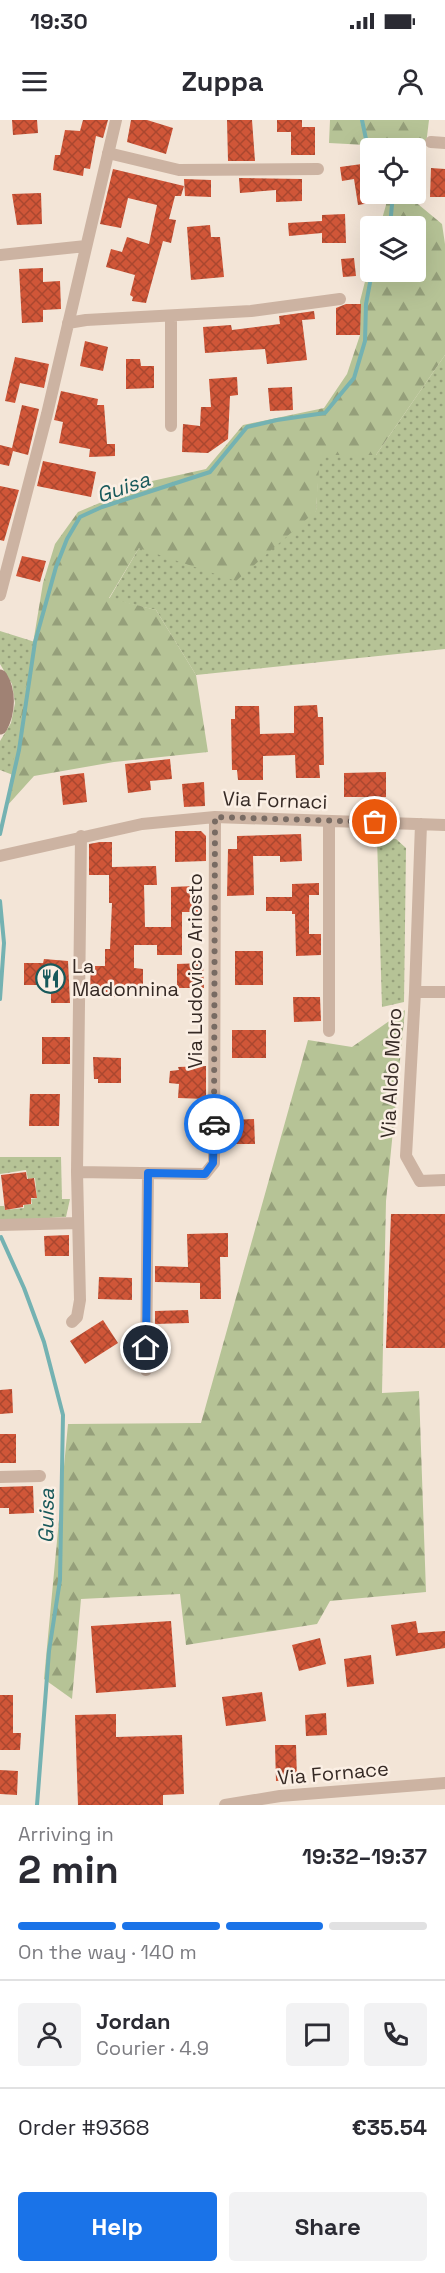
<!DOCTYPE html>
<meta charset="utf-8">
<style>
:root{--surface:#fff;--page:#f2f2f3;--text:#2b2b33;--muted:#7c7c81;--line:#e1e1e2;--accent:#1a73e8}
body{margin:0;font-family:"Space Grotesk",sans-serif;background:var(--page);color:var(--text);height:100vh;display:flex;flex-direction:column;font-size:22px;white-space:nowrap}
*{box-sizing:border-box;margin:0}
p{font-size:20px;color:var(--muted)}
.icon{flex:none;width:33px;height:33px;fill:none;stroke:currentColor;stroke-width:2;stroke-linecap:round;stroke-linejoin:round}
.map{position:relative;height:1685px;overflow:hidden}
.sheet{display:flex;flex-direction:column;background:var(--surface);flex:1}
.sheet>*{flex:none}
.buttons{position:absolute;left:360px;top:18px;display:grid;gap:12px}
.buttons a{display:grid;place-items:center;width:66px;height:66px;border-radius:6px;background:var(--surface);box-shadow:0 6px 24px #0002;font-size:30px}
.pin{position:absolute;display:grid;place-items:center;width:51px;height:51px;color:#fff;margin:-26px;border:3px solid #fff;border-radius:50%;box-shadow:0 2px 6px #0007}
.courier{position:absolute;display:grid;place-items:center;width:60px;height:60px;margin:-30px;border:4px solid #1a73e8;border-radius:50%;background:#fff;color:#222;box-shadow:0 2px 8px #0007}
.summary em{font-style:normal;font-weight:700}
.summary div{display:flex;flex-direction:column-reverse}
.summary{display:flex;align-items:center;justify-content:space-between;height:102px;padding:0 18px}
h1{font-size:39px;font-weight:700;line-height:45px}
.bar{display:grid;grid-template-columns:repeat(4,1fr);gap:9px 6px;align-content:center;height:72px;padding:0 18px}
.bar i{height:8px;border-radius:4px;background:var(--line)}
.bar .current{background:var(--accent)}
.bar p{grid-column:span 4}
.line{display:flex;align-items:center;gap:15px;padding:0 18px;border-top:2px solid var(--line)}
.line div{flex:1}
.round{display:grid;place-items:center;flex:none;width:63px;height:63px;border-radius:6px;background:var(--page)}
.primary-button{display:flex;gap:12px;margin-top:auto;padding:12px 18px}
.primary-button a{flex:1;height:69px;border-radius:6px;background:var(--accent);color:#fff;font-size:24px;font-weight:700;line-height:69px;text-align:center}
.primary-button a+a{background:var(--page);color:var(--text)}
.status{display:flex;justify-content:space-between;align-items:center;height:42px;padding:0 30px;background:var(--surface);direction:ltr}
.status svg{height:16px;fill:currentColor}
header{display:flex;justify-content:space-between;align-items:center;height:78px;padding:0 18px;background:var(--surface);font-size:27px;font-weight:700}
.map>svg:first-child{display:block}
.grass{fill:url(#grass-dots)}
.forest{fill:url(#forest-firs)}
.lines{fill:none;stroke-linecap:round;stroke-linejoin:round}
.stream{stroke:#74b2b2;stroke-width:4}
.building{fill:url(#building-cross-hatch)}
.street{stroke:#ccb3a2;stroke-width:12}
.secondary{stroke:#a08274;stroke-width:15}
.done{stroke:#786b63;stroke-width:6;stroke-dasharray:0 10.8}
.route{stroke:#1a73e8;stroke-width:8}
.labels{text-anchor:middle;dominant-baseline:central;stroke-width:5;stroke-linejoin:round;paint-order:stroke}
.street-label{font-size:20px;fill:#362a25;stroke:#fbefe4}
.poi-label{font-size:20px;fill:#362a25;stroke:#fbefe4;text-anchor:start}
.water-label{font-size:21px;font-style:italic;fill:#18595b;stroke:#fbefe4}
</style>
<div class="status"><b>19:30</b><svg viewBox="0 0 49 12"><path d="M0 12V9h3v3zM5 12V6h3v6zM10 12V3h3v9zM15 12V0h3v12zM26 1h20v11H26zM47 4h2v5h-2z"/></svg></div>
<header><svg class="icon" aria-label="menu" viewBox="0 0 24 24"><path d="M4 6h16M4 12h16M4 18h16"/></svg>Zuppa<svg class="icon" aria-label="person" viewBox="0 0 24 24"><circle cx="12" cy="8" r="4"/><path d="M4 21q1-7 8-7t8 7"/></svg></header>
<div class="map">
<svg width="445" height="1685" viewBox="0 0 445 1685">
<defs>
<pattern id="grass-dots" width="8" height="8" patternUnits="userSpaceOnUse" patternTransform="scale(1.5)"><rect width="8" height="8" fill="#b6c396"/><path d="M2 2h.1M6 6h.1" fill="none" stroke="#959f7a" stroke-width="1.8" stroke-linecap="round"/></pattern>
<pattern id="forest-firs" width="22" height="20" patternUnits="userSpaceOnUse" patternTransform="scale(1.5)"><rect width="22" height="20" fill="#b6c396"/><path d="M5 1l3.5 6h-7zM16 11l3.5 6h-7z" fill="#959f7a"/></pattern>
<pattern id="building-cross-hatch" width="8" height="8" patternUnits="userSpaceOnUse" patternTransform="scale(1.5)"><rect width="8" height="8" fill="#d05638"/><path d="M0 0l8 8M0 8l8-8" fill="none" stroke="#aa472f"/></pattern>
</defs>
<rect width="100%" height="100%" fill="#f3e5d7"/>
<path class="grass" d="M445 235V529L196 555 156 490 109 479 139 428 316 391 319 335H376Z
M0 511 35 522 13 655 0 650V621L11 603 15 583 12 564 0 544Z
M377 718 396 719 406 728 404 882 382 887Z
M0 1037H61L62 1079H70L66 1097 0 1101V1086H4L5 1090 24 1088V1085L32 1084 31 1079 37 1078 35 1058 28 1059 26 1050 0 1054Z"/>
<path class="forest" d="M330 0H429L425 33 416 44V28H385V26L329 23Z
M386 74H412L413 80 442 104 445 124V235L376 335H320L316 391 236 461 139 428 109 478 156 490 196 555 208 632 114 642 34 656 6 687 43 463 55 424 78 392 152 361 206 349 243 305 324 288 347 254 360 215V181L370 142V152H416V106H380L386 85Z
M405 890 386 1081 382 1273 419 1271 426 1472 330 1481 317 1504 186 1525 180 1474 81 1479 72 1579 44 1559 68 1304 201 1303 308 920 352 927Z"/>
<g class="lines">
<path class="stream" d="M362 0 366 19 373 28
M390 106 393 74
M0 714 19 630 35 522 56 447 67 419 80 397 102 387 210 352 247 307 277 300 325 293 354 258 365 221 366 184 372 152
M0 781 4 823 0 879
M1 1117 24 1168 44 1222 63 1295 60 1460 49 1531 37 1685"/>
</g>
<path class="building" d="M12 0H37L38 13 13 15Z
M83 0H108L103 18 96 16 90 49 84 48 83 56 53 50 55 35H60L65 10 80 11Z
M131 0H147L173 8 166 34 127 22Z
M227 0H252L255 41H228Z
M277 0H302V7H315V35H291V12H277Z
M369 43 370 83 358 85 354 59 342 61 340 47Z
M431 48 445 49V77H430Z
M113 49 184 66 181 76H175L169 99 176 100 171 123 163 121 146 183 132 181 133 177 130 175 135 155 106 147 111 129 122 132 127 117 149 124 157 85 128 78 121 108 100 104Z
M239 58 302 59V81L276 82V70L240 73Z
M184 59 211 60V77L185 76Z
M41 73 42 104 17 105 12 74Z
M345 94 346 123H322V113L289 116 288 103 322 101V95Z
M210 105 211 117H220L224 157 191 160 187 107Z
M354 138 356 156 343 157 341 139Z
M43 148V162L60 161 61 189 43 190V202L22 203 19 149Z
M346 184H361L360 215H336V188Z
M314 191 315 199 302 200 307 240 267 244 265 229 205 233 203 207 231 205 232 210 280 204 279 196Z
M85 221 108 227 103 251 80 246Z
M15 237 49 244 44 268 20 263 15 283 5 281Z
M126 239H140L141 246H154V268L126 269Z
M237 257 238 275 230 276 228 319 208 333 182 332 183 304 200 306 201 287H211L209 259Z
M292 267 293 290 270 291 268 268Z
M61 271 98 279 97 285H104L107 324H115V336L89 337 90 329 59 323 63 302 54 300Z
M22 285 39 289 28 335 13 331 9 346 0 344V325L12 328Z
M43 341 96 352 91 377 37 366Z
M0 366 19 370 4 421 0 420Z
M22 436 46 441 40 462 16 456Z
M317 585 318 597H323L324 645H319L320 658H296L295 635 263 636V660H238L237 650H232L231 599H235V586H259L260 614 294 613V586Z
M170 639 172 659 150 661 151 670 128 673 125 644Z
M386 652V677H344V653Z
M84 653 87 682 63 685 60 656Z
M204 662 205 686 184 687 182 664Z
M175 711H201L206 716V741L175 742Z
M301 714 302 741 280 742V736H253L254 775 227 776 228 729H237V716Z
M100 722H112V747L156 746 157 765H144L145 807H171V767L195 766V781H198V792H182V835H157V825H134V848L143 849V866L118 865 117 877H99V867H90L91 846H105V829H110L112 783H109V755H89V724Z
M319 763V775H309V814H321V835L296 836 295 794H292V791H266V777H292V764Z
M235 831H263V865H235Z
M44 839 68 841 70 883H51V865H24V843H43Z
M203 843 204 868H177V844Z
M293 877H320L321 901 294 902Z
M232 910H266V938H232Z
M42 917H70V944H42Z
M93 937 121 938V963H98V959H94Z
M206 946V979L178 978 179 964 169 963 170 951 179 950 178 947Z
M30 974H60L59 1006H29Z
M254 999 255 1024H228V1000Z
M26 1052 27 1059 34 1058 37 1078H31V1084L23 1085V1087L5 1090 1 1055Z
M391 1094H445V1228H386Z
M228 1113V1137H220L221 1179H200V1163L155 1162V1146L188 1147 187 1114Z
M69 1115V1136H45L44 1116Z
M99 1157 132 1158V1180L98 1179Z
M188 1190 189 1203 155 1204V1191Z
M103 1200 118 1223 85 1244 70 1221Z
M12 1269 13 1293 0 1294V1270Z
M0 1314H16V1343H0Z
M33 1366 34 1393 9 1394V1388H0V1367Z
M171 1501 176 1567 96 1573 91 1506Z
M416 1501 418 1513 445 1511V1528L396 1536 391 1505Z
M320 1518 326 1544 299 1551 292 1525Z
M371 1535 374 1564 347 1567 344 1539Z
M262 1572 266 1601 226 1606 222 1577Z
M0 1575H13V1613H21L20 1630H0Z
M326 1593 327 1615 306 1616 305 1595Z
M116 1594V1617L182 1615 184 1674 163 1675V1685H78L75 1595Z
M275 1625H296L297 1660 276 1661Z
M0 1650 18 1651 17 1675 0 1674Z"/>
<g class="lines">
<path class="street" d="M431 22 445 23
M108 33 179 50 318 49
M0 135 86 126
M171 197V306
M68 203 86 200 251 191 340 179
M0 475 47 294 116 0
M329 701V911
M421 704 415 872 406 1036 420 1061 445 1060
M0 736 142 704 215 697 445 705
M415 872H445
M77 1052 205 1054 214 1043 215 697
M0 1105 78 1103
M72 1202 77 1197 80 1180 77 1052 81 716
M146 1250 148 1053
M0 1357 40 1356
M225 1685 280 1676 445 1663"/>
<path class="secondary" d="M0 557C9 572 8 592 0 607"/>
</g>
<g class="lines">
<path class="done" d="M214 1004 215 697 375 702"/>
<path class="route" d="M146 1228 148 1053 205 1054 213 1043 214 1004"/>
</g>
<defs>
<symbol id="restaurant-ring" viewBox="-11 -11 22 22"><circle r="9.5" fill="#fbefe4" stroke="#18595b" stroke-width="1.5"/><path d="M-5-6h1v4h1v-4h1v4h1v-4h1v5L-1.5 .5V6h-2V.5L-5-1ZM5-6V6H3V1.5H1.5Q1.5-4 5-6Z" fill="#18595b"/></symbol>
</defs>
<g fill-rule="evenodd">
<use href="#restaurant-ring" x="34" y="842" width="33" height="33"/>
</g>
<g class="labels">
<g class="street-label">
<text transform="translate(275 680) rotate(2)">Via Fornaci</text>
<text transform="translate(195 851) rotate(-90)">Via Ludovico Ariosto</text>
<text transform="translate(391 953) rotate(-87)">Via Aldo Moro</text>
<text transform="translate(333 1653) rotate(-5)">Via Fornace</text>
</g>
<g class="poi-label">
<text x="72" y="846">La<tspan x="72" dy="23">Madonnina</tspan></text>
</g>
<g class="water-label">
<text transform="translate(123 367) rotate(-19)">Guisa</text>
<text transform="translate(46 1396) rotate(-89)">Guisa</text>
</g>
</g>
</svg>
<div class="buttons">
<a><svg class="icon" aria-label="locate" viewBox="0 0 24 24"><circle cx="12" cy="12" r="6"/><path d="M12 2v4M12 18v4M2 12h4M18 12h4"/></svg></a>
<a><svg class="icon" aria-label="layers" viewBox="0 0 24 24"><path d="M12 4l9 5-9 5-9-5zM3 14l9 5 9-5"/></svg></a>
</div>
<div class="pin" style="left:375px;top:702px;background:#ea580c"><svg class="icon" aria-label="bag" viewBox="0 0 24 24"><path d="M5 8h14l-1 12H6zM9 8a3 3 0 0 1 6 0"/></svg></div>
<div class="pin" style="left:146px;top:1228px;background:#1f2937"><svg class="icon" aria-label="home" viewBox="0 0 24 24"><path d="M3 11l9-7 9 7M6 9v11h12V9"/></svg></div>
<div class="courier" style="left:214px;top:1004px"><svg class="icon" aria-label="car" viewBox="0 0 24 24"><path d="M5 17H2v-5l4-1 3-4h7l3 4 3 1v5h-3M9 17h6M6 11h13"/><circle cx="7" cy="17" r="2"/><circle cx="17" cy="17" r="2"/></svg></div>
</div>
<section class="sheet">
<div class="summary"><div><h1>2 min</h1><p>Arriving in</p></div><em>19:32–19:37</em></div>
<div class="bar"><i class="current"></i><i class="current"></i><i class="current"></i><i></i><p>On the way · 140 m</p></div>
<div class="line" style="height:108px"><a class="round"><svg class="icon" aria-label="person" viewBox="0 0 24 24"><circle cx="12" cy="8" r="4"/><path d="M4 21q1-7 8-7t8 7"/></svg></a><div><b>Jordan</b><p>Courier · 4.9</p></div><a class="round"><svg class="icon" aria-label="chat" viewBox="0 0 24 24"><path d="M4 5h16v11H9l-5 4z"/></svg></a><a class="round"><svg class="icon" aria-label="phone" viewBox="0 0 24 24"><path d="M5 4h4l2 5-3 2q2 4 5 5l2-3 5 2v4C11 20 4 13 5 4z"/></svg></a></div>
<div class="line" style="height:78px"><div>Order #9368</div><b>€35.54</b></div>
<div class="primary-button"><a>Help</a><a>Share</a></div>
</section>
